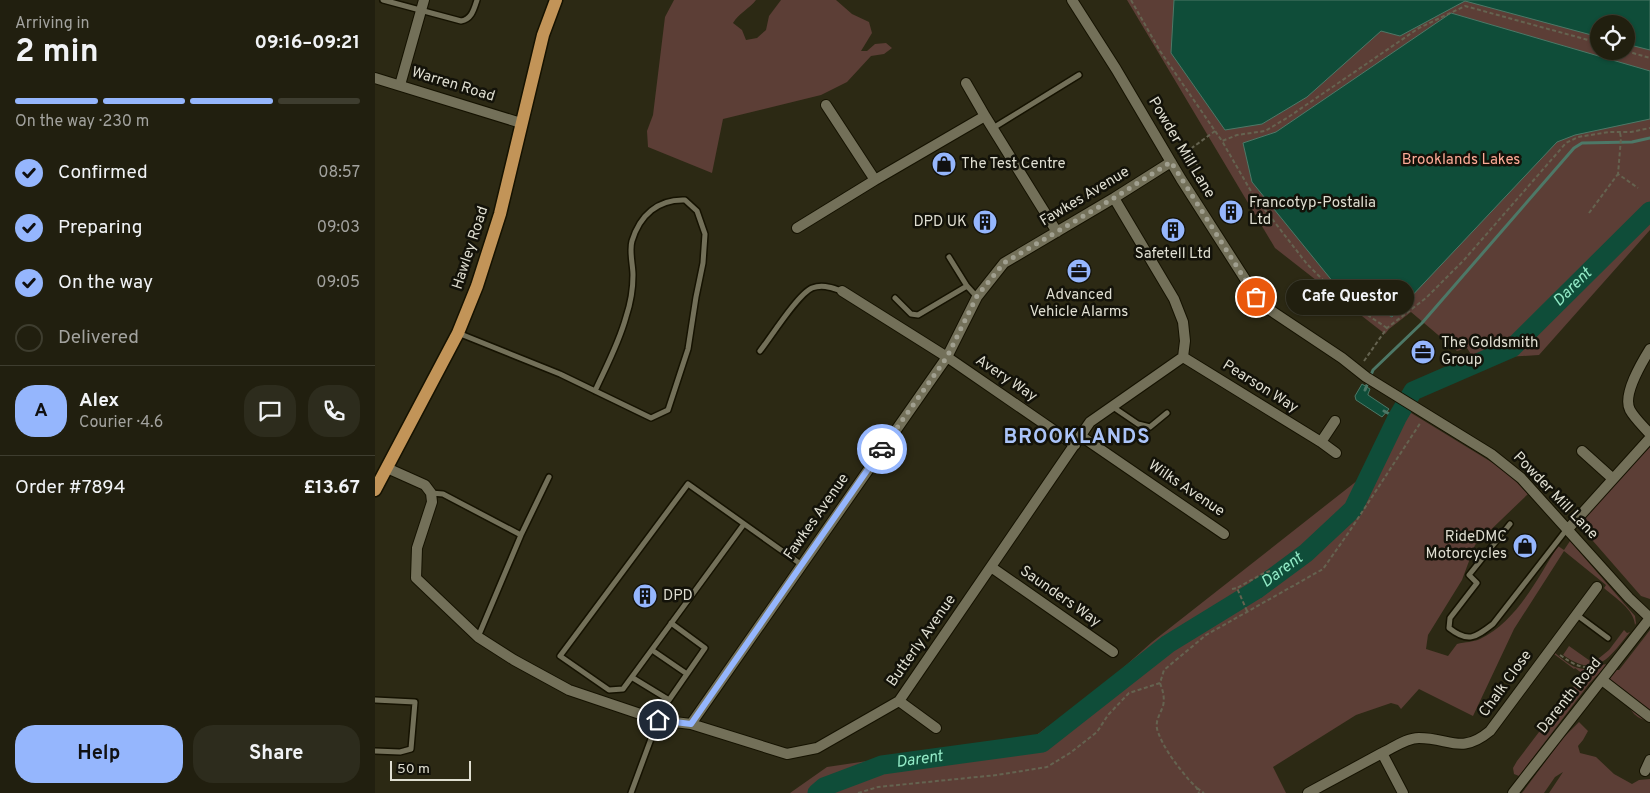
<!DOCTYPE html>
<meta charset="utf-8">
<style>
:root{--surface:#211f0f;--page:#2d2c1d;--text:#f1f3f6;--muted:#a2a29e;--line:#3e3d2f;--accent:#95b6fd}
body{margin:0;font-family:Overpass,sans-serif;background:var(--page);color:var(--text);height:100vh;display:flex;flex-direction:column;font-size:19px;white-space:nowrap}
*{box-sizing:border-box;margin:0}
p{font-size:16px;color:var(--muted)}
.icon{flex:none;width:28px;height:28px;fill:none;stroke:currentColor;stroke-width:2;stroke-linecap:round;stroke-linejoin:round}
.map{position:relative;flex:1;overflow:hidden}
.panel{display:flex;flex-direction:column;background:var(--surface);width:375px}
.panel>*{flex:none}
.tools{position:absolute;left:1215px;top:15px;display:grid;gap:10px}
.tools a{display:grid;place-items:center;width:45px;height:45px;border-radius:50%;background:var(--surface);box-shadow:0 1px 4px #0004,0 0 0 1px var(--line);font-size:25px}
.scale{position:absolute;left:15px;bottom:12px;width:81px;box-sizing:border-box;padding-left:5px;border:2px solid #dfded1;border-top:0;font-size:14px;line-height:18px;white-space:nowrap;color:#dfded1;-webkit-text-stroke:4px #131209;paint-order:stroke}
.pin{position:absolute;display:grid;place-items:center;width:42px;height:42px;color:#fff;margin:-21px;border:2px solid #fff;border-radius:50%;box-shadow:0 1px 5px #0007}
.courier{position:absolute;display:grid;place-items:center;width:50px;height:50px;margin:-25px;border:4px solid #95b6fd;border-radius:50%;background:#fff;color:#222;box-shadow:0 1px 6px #0007}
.bubble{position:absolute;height:35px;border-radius:18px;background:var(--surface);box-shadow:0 1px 4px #0004,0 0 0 1px var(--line);font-size:16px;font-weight:700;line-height:35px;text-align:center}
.head em{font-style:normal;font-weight:700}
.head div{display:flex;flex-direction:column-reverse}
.head{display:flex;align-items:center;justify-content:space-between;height:85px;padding:0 15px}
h1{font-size:32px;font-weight:700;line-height:38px}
.bar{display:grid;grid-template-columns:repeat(4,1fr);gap:8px 5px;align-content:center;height:60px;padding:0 15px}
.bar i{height:6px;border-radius:4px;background:var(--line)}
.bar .active{background:var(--accent)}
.bar p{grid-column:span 4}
.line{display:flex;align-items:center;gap:12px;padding:0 15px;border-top:1px solid var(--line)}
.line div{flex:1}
.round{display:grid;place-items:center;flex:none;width:52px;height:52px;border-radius:20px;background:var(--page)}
ol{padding:0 15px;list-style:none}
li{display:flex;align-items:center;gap:15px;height:55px}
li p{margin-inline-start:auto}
li .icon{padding:5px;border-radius:50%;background:var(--accent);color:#111;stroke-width:4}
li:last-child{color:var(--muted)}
li i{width:28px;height:28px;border:2px solid var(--line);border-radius:50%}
.action{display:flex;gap:10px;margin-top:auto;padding:10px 15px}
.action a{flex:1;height:58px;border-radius:20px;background:var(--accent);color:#111;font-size:20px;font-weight:700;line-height:58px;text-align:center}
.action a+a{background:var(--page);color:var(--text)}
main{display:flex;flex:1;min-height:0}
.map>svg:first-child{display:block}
.green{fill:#5c3e36;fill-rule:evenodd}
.water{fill:#0f4d39;stroke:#4d7867}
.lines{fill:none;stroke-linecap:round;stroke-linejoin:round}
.stream{stroke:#4d7867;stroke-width:3}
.river{stroke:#0f4d39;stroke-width:19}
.lane-casing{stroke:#151201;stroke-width:8}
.street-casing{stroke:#151201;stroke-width:12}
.primary-casing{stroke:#151201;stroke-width:15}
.path{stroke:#656350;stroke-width:2;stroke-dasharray:4 2.5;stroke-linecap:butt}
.lane{stroke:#737059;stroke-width:5}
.street{stroke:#737059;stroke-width:10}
.primary{stroke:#c29458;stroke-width:12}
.done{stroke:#a09f8f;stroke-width:5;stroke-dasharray:0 9}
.route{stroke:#95b6fd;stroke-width:6}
.labels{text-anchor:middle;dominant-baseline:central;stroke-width:5;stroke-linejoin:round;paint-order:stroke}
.street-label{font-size:15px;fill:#dfded1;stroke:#131209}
.park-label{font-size:15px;fill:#fcaa96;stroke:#131209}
.poi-label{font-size:15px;fill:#dfded1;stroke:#131209;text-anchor:start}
.water-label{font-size:16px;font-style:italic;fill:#92eac6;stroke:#131209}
.district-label{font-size:20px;font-weight:bold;letter-spacing:1px;fill:#abc4f9;stroke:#131209}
</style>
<main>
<section class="panel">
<div class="head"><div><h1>2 min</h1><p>Arriving in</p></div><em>09:16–09:21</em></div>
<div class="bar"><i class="active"></i><i class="active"></i><i class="active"></i><i></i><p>On the way · 230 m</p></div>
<ol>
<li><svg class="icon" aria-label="check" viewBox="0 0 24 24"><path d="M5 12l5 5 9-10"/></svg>Confirmed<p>08:57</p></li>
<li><svg class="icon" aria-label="check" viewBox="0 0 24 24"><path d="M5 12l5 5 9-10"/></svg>Preparing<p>09:03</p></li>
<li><svg class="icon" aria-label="check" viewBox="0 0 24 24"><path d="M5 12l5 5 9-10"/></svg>On the way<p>09:05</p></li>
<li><i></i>Delivered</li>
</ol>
<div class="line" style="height:90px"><b class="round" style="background:var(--accent);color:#111">A</b><div><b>Alex</b><p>Courier · 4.6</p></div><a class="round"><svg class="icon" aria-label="chat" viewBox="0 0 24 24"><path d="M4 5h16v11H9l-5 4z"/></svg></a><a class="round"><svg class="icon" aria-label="phone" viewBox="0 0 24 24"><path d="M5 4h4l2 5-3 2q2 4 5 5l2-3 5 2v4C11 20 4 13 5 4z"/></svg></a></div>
<div class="line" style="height:65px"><div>Order #7894</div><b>£13.67</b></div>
<div class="action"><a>Help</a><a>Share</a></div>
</section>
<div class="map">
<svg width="1275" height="793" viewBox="0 0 1275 793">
<rect width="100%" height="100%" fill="#2c2914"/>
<path class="green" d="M299 0H381C374 9 364 13 358 23L367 30 371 40 382 38 391 30 394 16 406 0H461L477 14 494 22 497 33 486 51H492L500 44 511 43 517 48 509 54 496 56 472 82 446 95 348 119 337 173 273 147 272 131 278 115 290 17Z
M752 0H1275V230L1164 355 1099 359 1092 348 1082 351 1036 312 1014 329 1010 334 900 248ZM1224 24H1251V51H1224Z
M1033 411 1131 471 1153 494 1100 545 1087 580 1053 635 1051 649 1073 656 1082 644C1090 642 1099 642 1105 639 1142 621 1162 579 1183 546L1189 550 1195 541 1260 616 1261 623 1260 625C1259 609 1240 598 1229 588L1231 585 1189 551 1139 629 1098 716 1044 689 1026 709 1023 705 1016 703 981 715 898 767 911 793H415L452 767 660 736 721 692 777 642 983 480 1012 422Z
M1275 447V599L1266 596 1211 533 1209 523 1212 513Z
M1249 630 1252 633 1255 632C1234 658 1222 679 1188 655L1194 646 1218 663 1234 650Z
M1275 630V722C1260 717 1256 714 1252 698L1230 684 1240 670H1244Z
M1180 653C1191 662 1201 672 1217 668 1223 667 1227 664 1233 664L1214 684 1144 776 1139 774 1138 768 1142 761 1208 674 1200 668 1199 669 1179 654Z
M1204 722 1213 731 1208 740 1203 746 1205 753 1221 757 1239 774 1257 784 1264 780 1275 779V793H1174L1188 772 1180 777 1169 793H1147L1188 738Z"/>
<path class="water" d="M799 0H1275V50L1251 44V24H1224V37L1090 1 1025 36 1006 31 932 97 887 124 850 130 796 53Z
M1076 13 1275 71V119L1200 135 1182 142 1017 317 963 288 877 182 868 143 901 132Z
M987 384 995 389 993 394V395L1014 409 1007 417 981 400 980 396Z"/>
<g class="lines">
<path class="stream" d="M990 390 998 370 1047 323 1199 148 1207 143 1257 142 1275 138
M1009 411 1022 418"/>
<path class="river" id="s1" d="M442 793 449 787 507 765 667 743 793 644 881 590 931 553 978 509 1022 418 1038 391 1137 348 1275 211"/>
<defs>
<path id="lane" d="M8 0 86 21C97 19 99 9 102 0
M618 128 704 75
M574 257 592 286 602 297
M520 298 536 314 543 315 592 286
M83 333 185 374 276 418 293 410 313 349 321 297 328 263 330 234 322 211 310 200C283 199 265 215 257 241 254 251 258 265 258 275 258 288 255 305 251 317 244 343 231 367 220 391
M385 351C396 337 423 294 437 288 448 284 457 288 467 291
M738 407 763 424 775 427 792 413
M56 493 68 494 146 535 174 477
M369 524 248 689 234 690 185 656 313 484 427 565
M1135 524 1094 575 1102 583 1075 618 1074 628C1093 643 1100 638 1118 624L1192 529
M1202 615 1233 638
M103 637 146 535
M277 650 312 674
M258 678 294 700 330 648 296 623
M0 700 40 702 36 749 25 752 0 751
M256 793 283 720"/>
<path id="street" d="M697 0 741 69 806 179 886 304 967 358 991 377 1116 454 1146 478 1254 598 1275 618
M0 78 146 123
M591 83 610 116
M25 85 49 0
M451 105 500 180 610 116 682 232
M422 228 500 180
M467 291 572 357 700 445
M1275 349C1267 362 1247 395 1255 410 1260 419 1269 427 1275 434
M808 357 946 442 960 421
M706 436 849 534
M946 442 961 453
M1207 451 1237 478
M12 468 50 485 56 493 57 502 42 548 41 578 103 637 139 660 194 690 283 720 316 724 412 754 442 748 524 701 715 422 808 357 810 341 808 322 799 299 739 198
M1193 529 1275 438
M616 567 738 652
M1227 680 1275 717
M524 701 561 728
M316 724 572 357 602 297 629 263 739 198 796 162
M1270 771 1275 760
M933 793 1007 753
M1028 793 1007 753C1018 748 1031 738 1044 738 1075 738 1086 755 1115 731L1222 587
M1138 793 1275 618"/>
<path id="primary" d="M0 490 83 333 102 286 125 214 168 35 181 0"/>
</defs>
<use href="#lane" class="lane-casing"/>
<use href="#street" class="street-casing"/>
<use href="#primary" class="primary-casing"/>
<path class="path" d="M756 0 785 51 847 141
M1251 51 1275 58
M1245 133 1246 138 1243 174 1263 188
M822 165 814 150 840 131
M1214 213 1243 174
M1012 328 964 296 932 264 877 193 847 141 862 135 890 131 912 118 1044 28 1090 6 1224 43
M989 361 1012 328 1051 298 1089 260 1191 143 1203 137 1234 132H1256L1275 128
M857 589 862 588
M872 611 862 588 889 573 895 571
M1185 655C1199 665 1209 671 1226 664
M785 683C788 691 790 698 788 706 785 715 779 722 783 732 789 749 803 767 815 781 819 785 822 787 824 793
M822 788 829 793
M483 793 503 787 622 775 672 767 695 753 722 732 733 715 754 693 785 683 789 670 831 635 948 569 974 532 1046 422"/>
<use href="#lane" class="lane"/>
<use href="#street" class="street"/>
<use href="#primary" class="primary"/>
</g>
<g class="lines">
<path class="done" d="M507 449 572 357 602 296 629 263 739 198 796 162 881 297"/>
<path class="route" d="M283 720 316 724 507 449"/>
</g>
<defs>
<symbol id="shop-disc" viewBox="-11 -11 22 22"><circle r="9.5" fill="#95b6fd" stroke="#131209"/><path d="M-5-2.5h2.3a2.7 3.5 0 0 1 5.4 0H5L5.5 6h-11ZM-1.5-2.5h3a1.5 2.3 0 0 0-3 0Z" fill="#111"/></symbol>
<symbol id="building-disc" viewBox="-11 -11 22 22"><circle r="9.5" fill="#95b6fd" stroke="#131209"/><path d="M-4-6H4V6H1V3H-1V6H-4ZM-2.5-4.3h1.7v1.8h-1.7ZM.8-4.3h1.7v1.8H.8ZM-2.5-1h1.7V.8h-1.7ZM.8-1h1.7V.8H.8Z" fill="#111"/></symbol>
<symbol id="office-disc" viewBox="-11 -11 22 22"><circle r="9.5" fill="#95b6fd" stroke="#131209"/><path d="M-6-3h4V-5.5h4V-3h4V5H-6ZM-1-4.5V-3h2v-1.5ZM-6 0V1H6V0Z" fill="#111"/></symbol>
</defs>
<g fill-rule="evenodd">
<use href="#shop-disc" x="555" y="150" width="28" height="28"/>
<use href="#building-disc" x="842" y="198" width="28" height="28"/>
<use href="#building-disc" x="596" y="208" width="28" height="28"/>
<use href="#building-disc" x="784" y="216" width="28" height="28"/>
<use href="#office-disc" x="690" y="257" width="28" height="28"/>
<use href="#office-disc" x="1034" y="338" width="28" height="28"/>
<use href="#shop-disc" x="1136" y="532" width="28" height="28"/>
<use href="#building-disc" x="256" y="582" width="28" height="28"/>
</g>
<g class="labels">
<g class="street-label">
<text transform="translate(78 85) rotate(17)">Warren Road</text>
<text transform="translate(806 148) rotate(59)">Powder Mill Lane</text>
<text transform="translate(710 197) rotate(-31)">Fawkes Avenue</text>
<text transform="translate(96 248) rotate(-72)">Hawley Road</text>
<text transform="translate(631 379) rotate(34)">Avery Way</text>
<text transform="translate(885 387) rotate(32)">Pearson Way</text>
<text transform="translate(811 489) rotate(34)">Wilks Avenue</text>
<text transform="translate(1180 496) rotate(46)">Powder Mill Lane</text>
<text transform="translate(442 517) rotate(-55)">Fawkes Avenue</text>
<text transform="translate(685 597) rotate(35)">Saunders Way</text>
<text transform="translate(547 641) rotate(-55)">Butterly Avenue</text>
<text transform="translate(1131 684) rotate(-54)">Chalk Close</text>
<text transform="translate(1195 696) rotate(-51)">Darenth Road</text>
</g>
<g class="park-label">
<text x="1086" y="160">Brooklands Lakes</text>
</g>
<g class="poi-label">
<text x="586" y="164">The Test Centre</text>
<text x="874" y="203">Francotyp-Postalia<tspan x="874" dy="17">Ltd</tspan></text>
<text x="592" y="222" text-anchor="end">DPD UK</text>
<text x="798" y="254" text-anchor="middle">Safetell Ltd</text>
<text x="704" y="295" text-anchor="middle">Advanced<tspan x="704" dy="17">Vehicle Alarms</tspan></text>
<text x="1066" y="343">The Goldsmith<tspan x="1066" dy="17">Group</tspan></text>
<text x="1132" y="537" text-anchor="end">RideDMC<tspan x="1132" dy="17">Motorcycles</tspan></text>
<text x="288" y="596">DPD</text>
</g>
<g class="water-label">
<text stroke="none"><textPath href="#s1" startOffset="949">Darent</textPath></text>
<text stroke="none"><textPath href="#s1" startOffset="529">Darent</textPath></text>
<text stroke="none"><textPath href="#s1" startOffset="109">Darent</textPath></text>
</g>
<g class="district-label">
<text x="702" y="438">BROOKLANDS</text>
</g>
</g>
</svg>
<div class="tools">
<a><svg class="icon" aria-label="locate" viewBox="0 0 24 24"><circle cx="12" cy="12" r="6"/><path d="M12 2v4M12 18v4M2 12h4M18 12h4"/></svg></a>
</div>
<div class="scale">50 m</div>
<div class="pin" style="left:881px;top:297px;background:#ea580c"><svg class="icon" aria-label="bag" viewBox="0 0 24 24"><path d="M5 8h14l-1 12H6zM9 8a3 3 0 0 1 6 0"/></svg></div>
<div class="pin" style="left:283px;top:720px;background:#1f2937"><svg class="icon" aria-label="home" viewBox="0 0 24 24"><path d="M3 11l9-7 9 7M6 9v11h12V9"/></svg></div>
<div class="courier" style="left:507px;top:449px"><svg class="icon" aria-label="car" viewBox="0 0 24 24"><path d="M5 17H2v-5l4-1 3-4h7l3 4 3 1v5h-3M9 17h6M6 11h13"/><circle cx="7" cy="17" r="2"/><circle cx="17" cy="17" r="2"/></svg></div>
<div class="bubble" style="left:911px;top:280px;width:128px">Cafe Questor</div>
</div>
</main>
